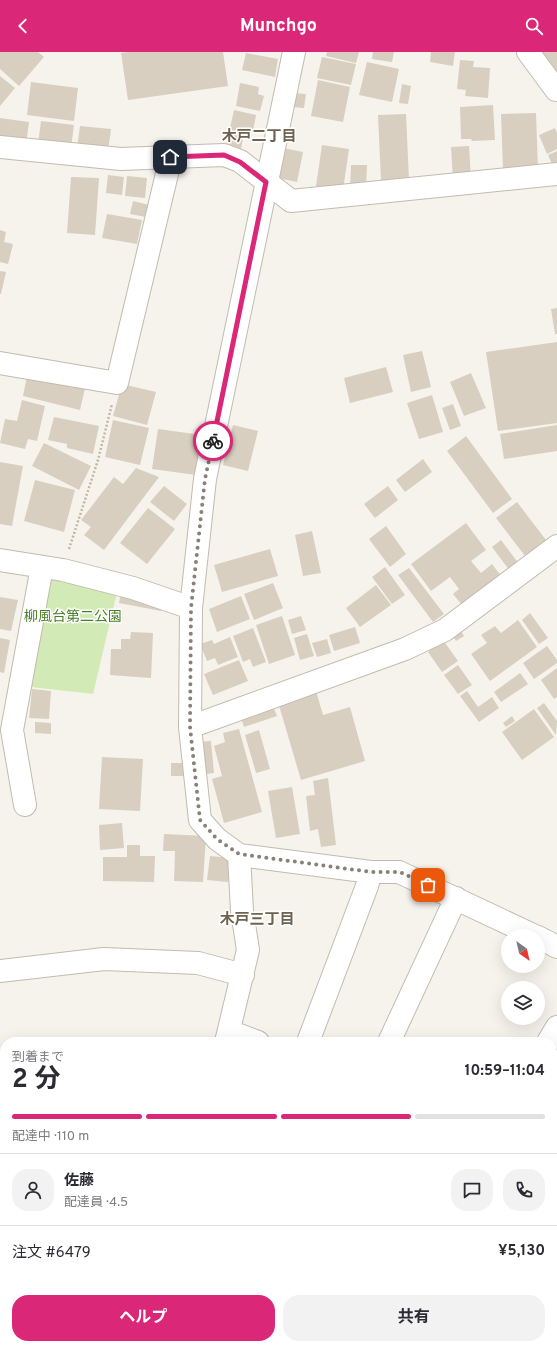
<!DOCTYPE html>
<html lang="ja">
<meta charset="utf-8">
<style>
:root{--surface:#fff;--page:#f2f2f3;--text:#2b2b33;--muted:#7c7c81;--line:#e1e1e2;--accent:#db2777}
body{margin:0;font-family:Overpass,"Noto Sans JP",sans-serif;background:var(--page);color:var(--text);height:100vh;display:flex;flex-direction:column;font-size:15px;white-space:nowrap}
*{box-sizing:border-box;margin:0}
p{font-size:13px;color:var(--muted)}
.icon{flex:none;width:22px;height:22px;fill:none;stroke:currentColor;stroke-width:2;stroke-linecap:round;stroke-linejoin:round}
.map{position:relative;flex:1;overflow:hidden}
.details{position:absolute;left:0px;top:985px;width:557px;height:312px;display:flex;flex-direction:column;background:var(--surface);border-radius:16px 16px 0 0;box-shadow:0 4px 16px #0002}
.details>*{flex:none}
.needle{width:26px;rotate:146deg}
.buttons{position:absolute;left:501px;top:877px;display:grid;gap:8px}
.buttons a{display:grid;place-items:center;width:44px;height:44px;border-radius:50%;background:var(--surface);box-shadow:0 4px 16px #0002;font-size:20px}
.pin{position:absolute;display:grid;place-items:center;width:34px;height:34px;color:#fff;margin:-17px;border-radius:8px;box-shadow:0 2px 6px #0006}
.courier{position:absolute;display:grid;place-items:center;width:40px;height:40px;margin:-20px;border:3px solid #db2777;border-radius:50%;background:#fff;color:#222;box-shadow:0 1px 5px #0007}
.head em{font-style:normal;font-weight:700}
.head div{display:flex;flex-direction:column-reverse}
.head{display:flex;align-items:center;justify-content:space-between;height:68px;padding:0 12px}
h1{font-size:26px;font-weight:700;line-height:30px}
.bar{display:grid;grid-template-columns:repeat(4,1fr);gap:6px 4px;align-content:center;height:48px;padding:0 12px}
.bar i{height:5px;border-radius:3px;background:var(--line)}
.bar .current{background:var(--accent)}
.bar p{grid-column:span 4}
.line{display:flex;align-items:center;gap:10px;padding:0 12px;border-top:1px solid var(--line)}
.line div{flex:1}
.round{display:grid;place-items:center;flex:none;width:42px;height:42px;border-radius:16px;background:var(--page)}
.button{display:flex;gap:8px;margin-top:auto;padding:8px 12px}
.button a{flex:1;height:46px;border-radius:16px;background:var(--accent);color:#fff;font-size:16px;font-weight:700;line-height:46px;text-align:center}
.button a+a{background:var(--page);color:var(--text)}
header{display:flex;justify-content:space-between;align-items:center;height:52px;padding:0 12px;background:var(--accent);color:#fff;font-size:18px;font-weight:700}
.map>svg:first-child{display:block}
.green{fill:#d2eab5}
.building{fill:#d8cfc1}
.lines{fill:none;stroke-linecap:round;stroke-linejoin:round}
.minor-casing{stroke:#c2bbae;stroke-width:24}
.path{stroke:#c4b79f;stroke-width:2.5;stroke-dasharray:2 2;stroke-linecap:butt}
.minor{stroke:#fff;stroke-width:22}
.done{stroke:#878178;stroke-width:4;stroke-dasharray:0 7.2}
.route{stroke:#db2777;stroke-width:5}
.labels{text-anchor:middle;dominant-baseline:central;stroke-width:3;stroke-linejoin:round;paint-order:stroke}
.park-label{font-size:14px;fill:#4a7f2a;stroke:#fff}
.neighbourhood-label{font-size:15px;font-weight:bold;fill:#6e6250;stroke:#fff}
</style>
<header><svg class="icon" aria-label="back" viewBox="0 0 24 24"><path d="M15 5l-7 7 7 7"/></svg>Munchgo<svg class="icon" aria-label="search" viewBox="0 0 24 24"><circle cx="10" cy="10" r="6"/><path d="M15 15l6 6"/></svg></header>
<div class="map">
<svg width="557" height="1297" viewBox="0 0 557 1297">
<rect width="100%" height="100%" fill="#f6f3ec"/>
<path class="green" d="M45 518 118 536 93 642 22 634Z"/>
<path class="building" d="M0 0H38L44 5 19 34 0 17Z
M128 0H223L228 34 128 48 121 1Z
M327 0H359L356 11 326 4Z
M373 0H394L392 10 372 7Z
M431 0H455L453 14 430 10Z
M541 0H557V25Z
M246 1 278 7 275 25 242 18Z
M322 5 356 12 351 33 317 26Z
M460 8 474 9 473 15 490 16 488 46 465 44 466 38 457 37Z
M367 10 399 17 392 50 359 43Z
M0 24 15 36 0 54Z
M318 28 350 35 343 70 311 64Z
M31 30 78 36 74 69 27 63Z
M240 31 259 35 258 42 264 44 260 59 236 54Z
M402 32 411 34 408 52 399 51Z
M293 41 306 42 304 56 292 55Z
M493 53 495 88 472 89 471 87H461L460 55Z
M234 58 256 63 253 79 245 77 241 97 226 94Z
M536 61 538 117 503 119 501 62Z
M406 62 409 128 381 129 378 63Z
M0 66 29 70 26 92 0 89Z
M41 69 74 73 71 96 38 92Z
M80 74 111 77 108 100 77 96Z
M555 76 557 81V97L547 102 539 83Z
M322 93 349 97 343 138 316 134Z
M469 94 471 127 453 128 451 95Z
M283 96 303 100 297 130 278 126Z
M557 99V115L554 117 548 103Z
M351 113H367L366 137 350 136Z
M108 123 124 125 122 143 106 141Z
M127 124 147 126 145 146 125 144Z
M71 125 99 126 95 183 67 181Z
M133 149 149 153 146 165 130 162Z
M107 162 142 168 137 192 102 186Z
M0 178 6 180 4 190 13 192 8 212 0 210Z
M0 219 6 220 1 242H0Z
M557 256V282H555L551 257Z
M557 290V371L498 379 486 300Z
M422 299 431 335 411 340 403 303Z
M386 315 393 340 350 351 344 326Z
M471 321 486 356 464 364 450 330Z
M27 324 86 332 80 358 23 344Z
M122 332 156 340 147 373 113 364Z
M432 343 443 380 419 387 407 351Z
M22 348 45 354 37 389 28 387 25 397 0 391 5 367 17 369Z
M453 352 461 374 450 378 442 356Z
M54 365 99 374 93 402 67 396V392L48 388Z
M113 368 149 376 140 413 105 405Z
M233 373 258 379 248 419 223 413Z
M557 373V399L504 407 500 382Z
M158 377 202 383 196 423 152 417Z
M466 384 512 447 493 461 447 399Z
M44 391 91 414 79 438 32 414Z
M423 407 432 420 405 440 396 428Z
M0 410 23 414 12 474 0 472Z
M136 416 159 425 104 498 84 483 91 475 81 468 114 425 123 432Z
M35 428 75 438 64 480 24 469Z
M164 434 187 452 174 469 150 450Z
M388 434 398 448 375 466 364 452Z
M517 450 546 488 525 504 496 466Z
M148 456 175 477 147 512 120 491Z
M466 471 486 498 471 509 481 521 492 512 505 529 466 558 453 542 459 537 450 525 431 539 411 512Z
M386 474 406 502 390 515 369 487Z
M312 479 321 521 303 524 295 483Z
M501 488 519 512 510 519 492 495Z
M270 497 278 524 222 540 214 513Z
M385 515 405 543 392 552 372 525Z
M409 516 444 562 433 570 398 523Z
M273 531 283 556 254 568 244 542Z
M376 533 391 553 360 575 346 556Z
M122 536 162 552 161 559 119 551Z
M241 544 250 567 217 580 209 557Z
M0 545 18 548 11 579 0 577Z
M530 561 548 586 539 592 522 568Z
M282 564 295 603 269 612 256 573Z
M301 564 306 578 292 582 288 568Z
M518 568 537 595 490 629 471 602 487 591 481 583 495 574 501 581Z
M355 575 360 591 334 599 329 583Z
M253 576 266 610 253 615 250 607 243 610 233 584Z
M460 577 464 584 456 589 452 583Z
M131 580 153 581 151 626 110 623 111 597H121V587H130Z
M307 582 314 604 300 608 294 586Z
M230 585 238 605 218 613 215 606 207 609 200 592 212 588 214 592Z
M0 586 10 588 4 621 0 620Z
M327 587 331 601 317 605 312 591Z
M443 588 458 609 442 620 428 600Z
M547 594 557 608V611L534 627 523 611Z
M239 608 248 629 213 643 204 622Z
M458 613 472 633 458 642 444 623Z
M557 616V645L554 647 541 628Z
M520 621 528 632 501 650 494 640Z
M32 637 51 639 49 667 29 666Z
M316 639 323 663 350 655 365 709 301 728 278 650Z
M467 639 478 655 492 645 499 656 479 670 460 644Z
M271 649 277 664 244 675 239 659Z
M544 651 557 669 556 683 537 656Z
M534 657 554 685 522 708 502 680Z
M512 664 515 669 506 675 503 671Z
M35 670 51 671V682L35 681Z
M239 677 262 760 224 771 212 727 222 724 214 694 225 690 223 681Z
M259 678 270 717 256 721 245 683Z
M211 689 214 721 199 723 196 690Z
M102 705 143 707 140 759 99 757Z
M171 711H185V724H171Z
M328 726 336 793 321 795 318 777 310 779 306 744 315 743 313 729Z
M292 735 300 782 276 786 268 739Z
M122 771 124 796 100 798 99 773Z
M164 782 206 784 203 830 174 829 175 799H163Z
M127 793H140V804H155L154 830 103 829V805H127Z
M210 804 231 806 228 830 207 828Z
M557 1051V1114L552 1122V1058Z
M552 1151 557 1154V1173L552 1181Z"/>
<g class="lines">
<defs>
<path id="minor" d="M294 0 205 427 191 556 190 675 200 768 217 787 239 803 371 820
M528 0 556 38
M0 95 121 107 224 103 240 109 291 149 557 122
M0 311 117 331 171 105
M0 508 63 518 133 536 191 556
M190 675 405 597 445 578 557 494
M25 753 12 678 42 515
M538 885 557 895
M0 919 104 907 198 911 243 923
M229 979 258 990
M226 990 248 898 242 859 239 803
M308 990 367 834 371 820H399L535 884
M389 990 456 846
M548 990 557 975
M80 1292 88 1297
M355 1297 358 1292"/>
</defs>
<use href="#minor" class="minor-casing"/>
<path class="path" d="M69 497 98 408 112 352"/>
<use href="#minor" class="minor"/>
</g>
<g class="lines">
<path class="done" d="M213 389 205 427 191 556 190 675 200 768 217 787 239 802 371 820H400L428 833"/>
<path class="route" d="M170 105 224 103 240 110 266 130 213 389"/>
</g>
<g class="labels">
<g class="park-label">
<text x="73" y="565">柳風台第二公園</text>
</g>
<g class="neighbourhood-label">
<text x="259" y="85">木戸二丁目</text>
<text x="257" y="868">木戸三丁目</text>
</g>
</g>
</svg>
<div class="buttons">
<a><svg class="needle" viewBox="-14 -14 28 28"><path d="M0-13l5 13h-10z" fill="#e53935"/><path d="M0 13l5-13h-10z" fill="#7c7c81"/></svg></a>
<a><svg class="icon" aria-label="layers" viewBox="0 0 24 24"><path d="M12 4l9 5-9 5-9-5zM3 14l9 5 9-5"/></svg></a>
</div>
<div class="pin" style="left:428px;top:833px;background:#ea580c"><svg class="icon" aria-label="bag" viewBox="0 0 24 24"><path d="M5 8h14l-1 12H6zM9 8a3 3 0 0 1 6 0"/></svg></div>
<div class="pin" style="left:170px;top:105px;background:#1f2937"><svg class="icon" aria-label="home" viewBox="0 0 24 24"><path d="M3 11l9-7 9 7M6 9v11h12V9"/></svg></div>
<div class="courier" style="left:213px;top:389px"><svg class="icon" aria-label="bike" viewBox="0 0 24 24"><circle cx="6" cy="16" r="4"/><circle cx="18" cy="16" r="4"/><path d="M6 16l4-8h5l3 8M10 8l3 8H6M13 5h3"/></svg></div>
<section class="details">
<div class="head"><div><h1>2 分</h1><p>到着まで</p></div><em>10:59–11:04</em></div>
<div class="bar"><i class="current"></i><i class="current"></i><i class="current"></i><i></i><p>配達中 · 110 m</p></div>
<div class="line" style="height:72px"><a class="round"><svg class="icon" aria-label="person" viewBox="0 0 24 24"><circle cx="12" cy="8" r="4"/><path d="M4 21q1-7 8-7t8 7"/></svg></a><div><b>佐藤</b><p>配達員 · 4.5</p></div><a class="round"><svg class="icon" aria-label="chat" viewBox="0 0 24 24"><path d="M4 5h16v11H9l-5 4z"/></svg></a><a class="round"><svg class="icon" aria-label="phone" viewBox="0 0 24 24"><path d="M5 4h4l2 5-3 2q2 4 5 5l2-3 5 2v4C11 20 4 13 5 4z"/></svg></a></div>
<div class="line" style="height:52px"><div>注文 #6479</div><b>¥5,130</b></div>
<div class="button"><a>ヘルプ</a><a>共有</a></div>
</section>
</div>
